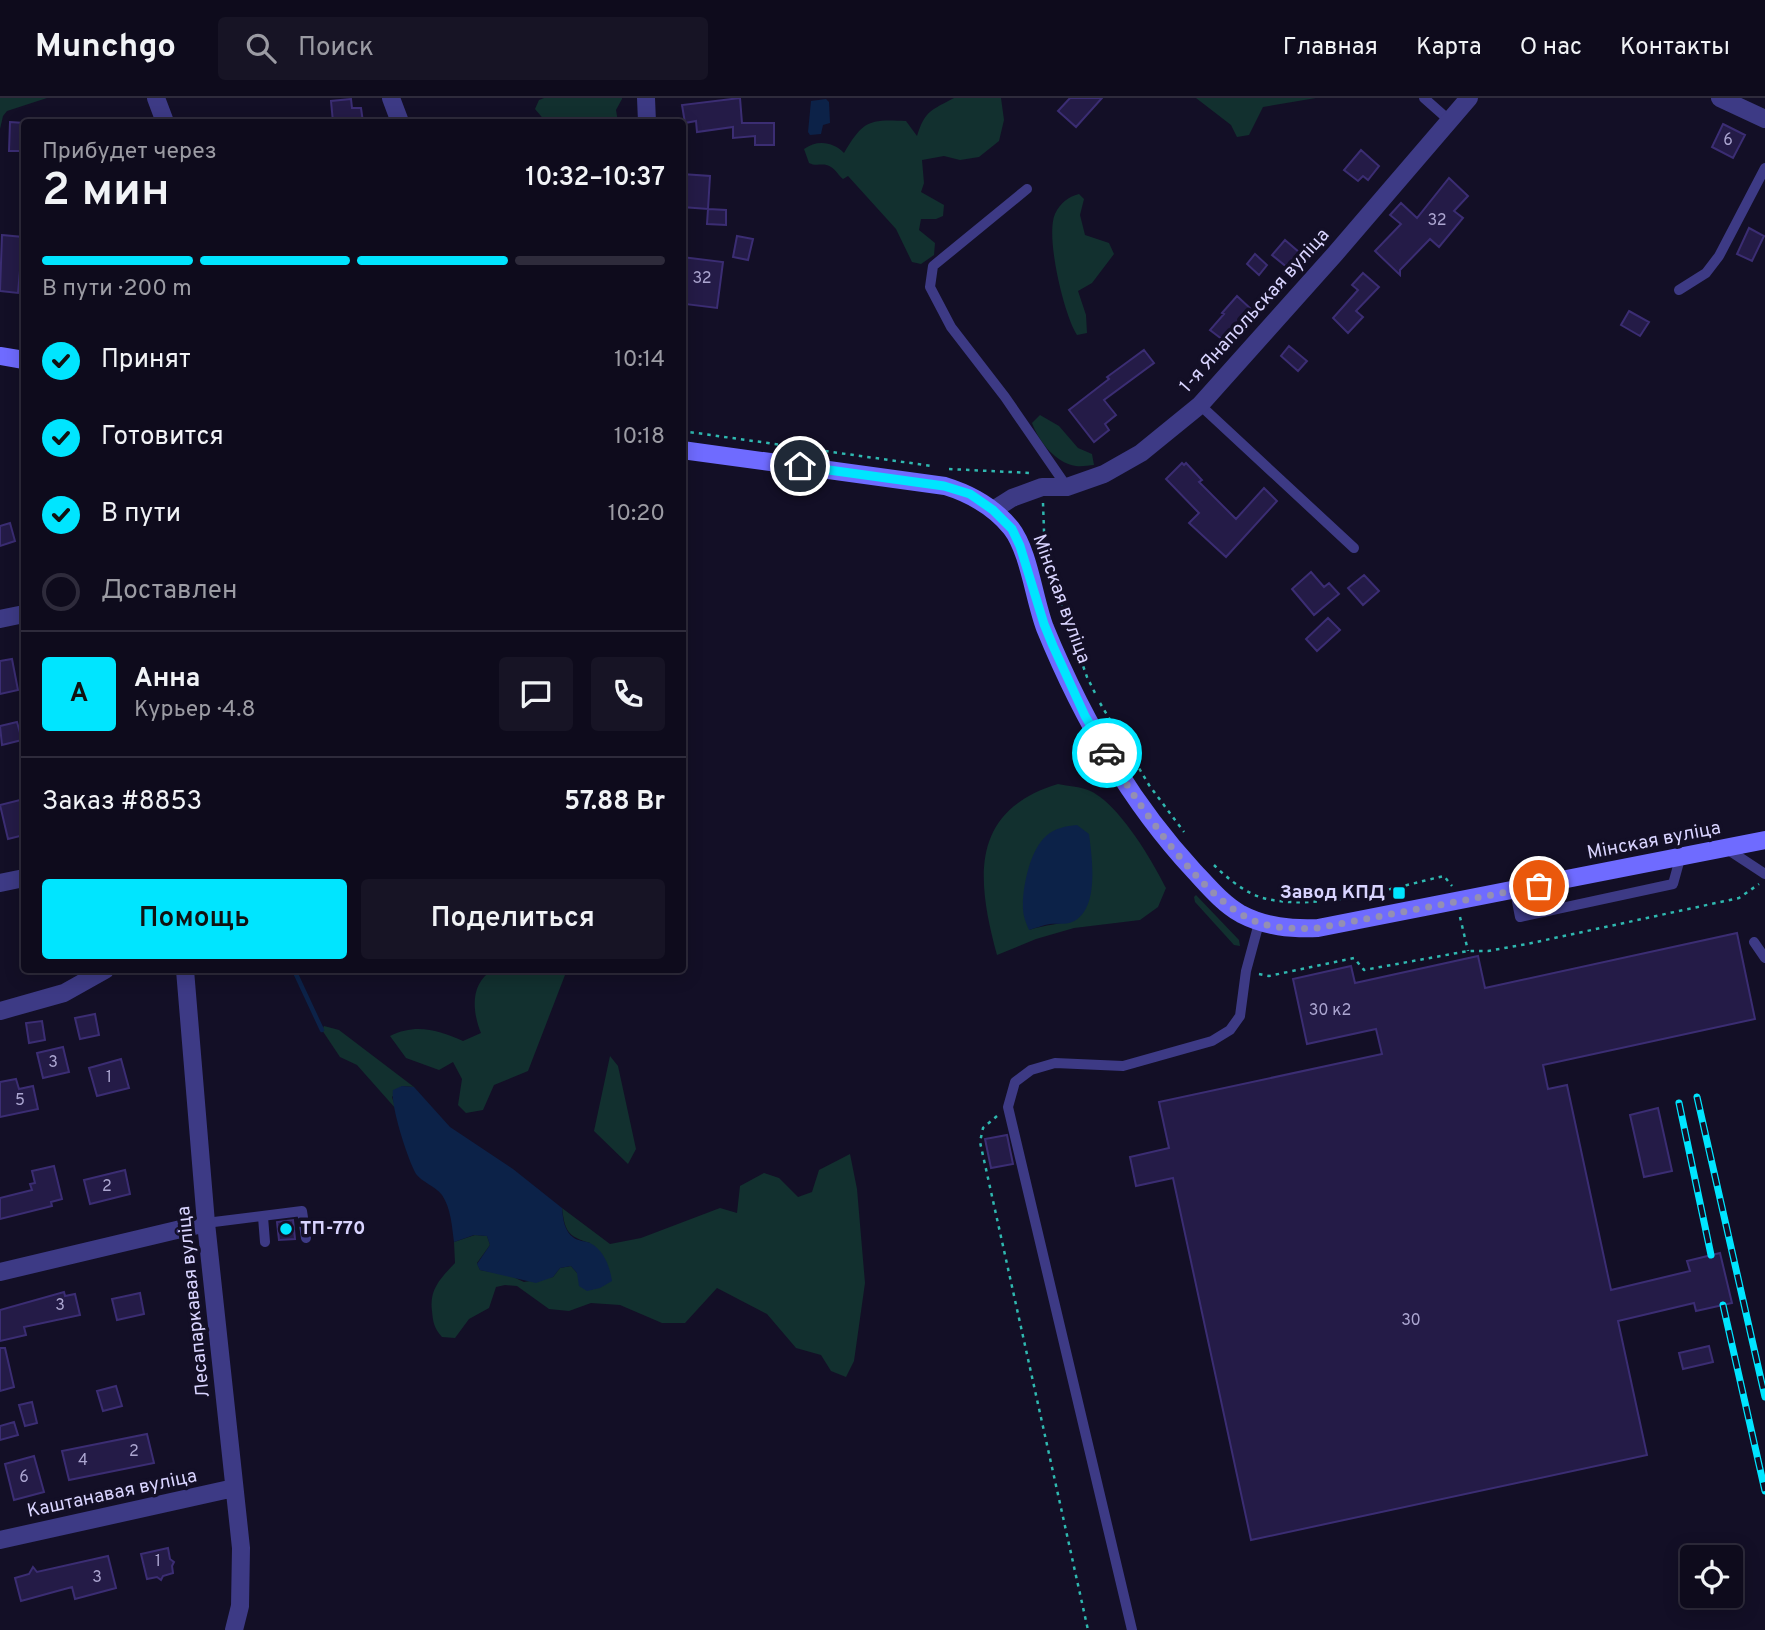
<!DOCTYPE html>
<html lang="ru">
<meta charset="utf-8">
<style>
:root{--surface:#0e0b1c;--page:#171425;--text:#f1f3f6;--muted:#9b9ba3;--line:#2e2b3b;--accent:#00e5ff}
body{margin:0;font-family:Overpass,sans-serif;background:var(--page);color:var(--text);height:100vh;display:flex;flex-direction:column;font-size:26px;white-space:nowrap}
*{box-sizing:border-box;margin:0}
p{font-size:23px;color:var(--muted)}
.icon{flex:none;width:38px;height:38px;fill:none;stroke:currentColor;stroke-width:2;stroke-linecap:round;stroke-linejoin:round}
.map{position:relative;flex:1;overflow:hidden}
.drawer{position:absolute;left:21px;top:21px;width:665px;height:854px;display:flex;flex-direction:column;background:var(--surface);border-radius:7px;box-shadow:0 4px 18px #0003,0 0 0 2px var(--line)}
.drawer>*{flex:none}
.controls{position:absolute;left:1680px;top:1447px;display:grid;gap:14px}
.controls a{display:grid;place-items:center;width:63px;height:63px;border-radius:7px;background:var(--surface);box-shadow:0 4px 18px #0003,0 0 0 2px var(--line);font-size:35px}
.pin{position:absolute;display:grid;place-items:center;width:60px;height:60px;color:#fff;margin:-30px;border:4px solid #fff;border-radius:50%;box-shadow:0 2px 7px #0007}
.courier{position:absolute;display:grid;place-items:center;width:70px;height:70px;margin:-35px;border:5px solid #00e5ff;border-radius:50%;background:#fff;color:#222;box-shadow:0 2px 9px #0007}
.overview em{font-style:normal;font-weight:600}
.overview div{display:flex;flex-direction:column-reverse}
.overview{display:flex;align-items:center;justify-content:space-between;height:119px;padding:0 21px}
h1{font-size:46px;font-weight:600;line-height:52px}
.bar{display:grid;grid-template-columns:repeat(4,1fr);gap:10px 7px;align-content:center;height:84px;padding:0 21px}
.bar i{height:9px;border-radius:5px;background:var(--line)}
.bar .active{background:var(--accent)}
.bar p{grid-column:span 4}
.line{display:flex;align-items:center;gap:18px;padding:0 21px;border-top:2px solid var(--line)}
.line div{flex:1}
.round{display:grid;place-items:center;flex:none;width:74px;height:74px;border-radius:7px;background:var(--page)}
ol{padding:0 21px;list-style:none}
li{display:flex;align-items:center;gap:21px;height:77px}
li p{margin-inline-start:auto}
li .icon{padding:7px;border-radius:50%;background:var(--accent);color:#111;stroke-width:4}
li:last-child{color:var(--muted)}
li i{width:38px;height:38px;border:4px solid var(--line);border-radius:50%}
.button{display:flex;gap:14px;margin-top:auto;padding:14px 21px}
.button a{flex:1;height:80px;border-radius:7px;background:var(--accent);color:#111;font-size:28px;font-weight:600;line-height:80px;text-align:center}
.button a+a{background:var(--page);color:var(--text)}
header{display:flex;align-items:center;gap:42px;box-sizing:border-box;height:98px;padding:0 35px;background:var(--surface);border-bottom:2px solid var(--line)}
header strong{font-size:33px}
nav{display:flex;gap:38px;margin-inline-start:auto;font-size:24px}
.search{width:490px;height:63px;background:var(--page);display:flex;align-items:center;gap:18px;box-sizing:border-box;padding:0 24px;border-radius:7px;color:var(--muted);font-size:26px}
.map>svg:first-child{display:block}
.green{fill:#12302f;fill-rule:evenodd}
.water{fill:#0c2248}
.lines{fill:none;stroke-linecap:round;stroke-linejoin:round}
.stream{stroke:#0c2248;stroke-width:4.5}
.building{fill:#241b47;stroke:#3b2d73;stroke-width:2}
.path{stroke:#2fb8b0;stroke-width:2.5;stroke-dasharray:3.5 5;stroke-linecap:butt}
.service{stroke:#3d3a85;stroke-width:10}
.minor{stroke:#3d3a85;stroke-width:18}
.secondary{stroke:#6f6bff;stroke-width:18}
.rail-casing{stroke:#00e5ff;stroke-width:7}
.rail{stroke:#130f26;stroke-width:4.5;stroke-dasharray:13;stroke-linecap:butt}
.done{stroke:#948fb3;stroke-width:7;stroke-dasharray:0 12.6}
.route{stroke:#00e5ff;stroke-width:9}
.poi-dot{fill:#00e5ff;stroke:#130f26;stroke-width:2.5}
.labels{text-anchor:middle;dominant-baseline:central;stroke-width:7;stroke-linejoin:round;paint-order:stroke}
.number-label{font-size:16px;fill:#aca6d1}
.street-label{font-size:19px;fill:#d9d4ff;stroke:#130f26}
.poi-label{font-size:19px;font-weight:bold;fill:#d9d4ff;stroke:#130f26;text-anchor:end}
</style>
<header>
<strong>Munchgo</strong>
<div class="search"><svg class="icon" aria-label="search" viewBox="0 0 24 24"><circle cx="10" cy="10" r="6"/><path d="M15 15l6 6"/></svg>Поиск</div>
<nav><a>Главная</a><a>Карта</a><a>О нас</a><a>Контакты</a></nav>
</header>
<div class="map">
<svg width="1765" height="1532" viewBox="0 0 1765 1532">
<rect width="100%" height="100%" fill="#130f26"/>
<path class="green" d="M0 0H47L7 13 3 18 0 31Z
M544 0H622V1L616 12 618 24H546L535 11 539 2Z
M954 0H1001L1004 22 999 43 979 59 960 62 944 58 922 62 924 85 921 94 944 107 943 118 936 121H921L919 132 935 145 934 157 921 166 912 164 896 131 848 78 843 81C839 78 836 72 831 69 824 64 816 69 809 65L804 51C817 41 834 44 844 55 863 23 868 21 906 23L917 38C925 12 932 12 954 0Z
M1196 0H1316L1263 9 1249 37 1237 39 1231 27Z
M1079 96 1084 101 1080 117 1085 137 1109 145 1114 156 1092 185 1078 193 1086 217 1087 235 1077 237C1064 217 1045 138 1055 116 1060 105 1068 99 1079 96Z
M1040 317 1059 328 1078 350 1092 356 1094 367C1089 367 1082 369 1076 368 1055 365 1039 343 1032 325Z
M1058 686C1067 688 1076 688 1085 691 1116 700 1152 762 1166 790L1158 809 1140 822 1074 830 1036 841 997 857C977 783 968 713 1058 686ZM1092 780C1084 834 1073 819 1029 832Z
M1196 797 1239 842 1240 848 1234 847 1195 804 1194 799Z
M493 872H562L565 877 528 973 494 987 483 1012 466 1015 458 1007 462 981 453 964 439 972 406 960 390 938C416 925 438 932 463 943L481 935C472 913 470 885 493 872Z
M324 928 339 932 414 989 402 988 392 999 396 1011 357 967 340 959 322 932Z
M610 958 618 968 636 1051 628 1066 594 1033Z
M850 1056 857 1091 865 1185 854 1263 846 1279 831 1273 821 1257 796 1250 767 1216 717 1190 685 1225H662L620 1207 591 1205 569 1213 549 1211 517 1188 505 1187 496 1189 489 1210 469 1221 455 1240 442 1239C434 1230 433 1224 432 1213 429 1191 441 1180 455 1165L454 1144 475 1137 487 1138 490 1147 477 1165 480 1172 511 1178 524 1184 553 1179 560 1170 571 1168 577 1175 590 1145C567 1138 565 1133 562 1110L610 1146 641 1140 720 1110 737 1115 740 1088 764 1075 779 1080 798 1099 812 1094 819 1072Z"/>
<path class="water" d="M826 1 829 4 830 25 823 27 821 36 810 37 808 34 811 3Z
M1077 727 1089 736C1092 760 1100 812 1072 824 1065 827 1058 825 1050 826 1043 827 1036 830 1029 832 1026 825 1023 818 1023 811 1022 790 1030 752 1046 738 1055 730 1066 728 1077 727Z
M402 988 414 989 450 1029 513 1071 562 1110C563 1121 564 1133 574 1140 578 1143 585 1143 590 1145 604 1152 610 1169 612 1183L600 1190 587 1193 579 1188 577 1175 571 1168 560 1170 553 1179 536 1185 480 1172 477 1166 490 1147 487 1138 474 1137 454 1144C452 1129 451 1110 442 1097 435 1088 422 1084 416 1076 408 1062 390 1007 393 992Z"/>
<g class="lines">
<path class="stream" d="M294 872 322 932"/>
</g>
<path class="building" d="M740 0 742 25H774V47H755V38L733 40V29L697 34 696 23 685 25 682 7Z
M1070 0H1102L1076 29 1058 13Z
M351 1 352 10H361L363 24H333L331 3Z
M10 24 24 25 23 53H9Z
M1723 26 1745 37 1733 60 1712 49Z
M1361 52 1379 68 1368 82 1363 78 1358 83 1344 72Z
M682 76 710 78 708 111 682 109Z
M1449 80 1468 98 1454 113 1463 120 1439 149 1430 141 1400 172V177L1375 153 1401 126 1390 117 1401 105 1417 120Z
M708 111 726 112V127L707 126Z
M1749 130 1764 138 1752 163 1737 156Z
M2 137 23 139 18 195 0 193Z
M737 138 753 141 748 162 733 159Z
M1285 142 1300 155 1288 170 1272 157Z
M1255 156 1267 167 1259 177 1247 166Z
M682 159 723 164 717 210 685 206 686 198 682 197Z
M1363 175 1379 189 1356 213 1363 219 1348 235 1333 220 1358 192 1352 187Z
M1237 198 1252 212 1223 242 1210 232 1224 216 1222 215Z
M1629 213 1649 224 1640 238 1621 227Z
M1289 248 1307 263 1298 273 1281 258Z
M1144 252 1154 265 1104 302 1116 317 1105 326 1109 332 1094 344 1069 312 1109 281 1107 279Z
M1182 365 1184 367 1186 365 1202 382 1199 384 1236 421 1264 390 1277 403 1226 459 1189 425 1199 415 1166 381Z
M10 425 15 443 0 448V428Z
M1311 474 1324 489 1329 485 1339 496 1314 517 1292 491Z
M1364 477 1379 493 1363 507 1348 490Z
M1328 520 1340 532 1317 553 1306 541Z
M12 561 18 592 0 596V563Z
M17 624 22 642 2 647 0 628Z
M24 701V737L8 741 0 707Z
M1737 835 1755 921 1543 967 1548 991 1567 987 1611 1192 1690 1173 1687 1163 1720 1155 1732 1205 1696 1213 1694 1205 1618 1223 1647 1357 1251 1442 1173 1080 1136 1088 1130 1059 1169 1050 1159 1004 1382 956 1376 931 1307 946 1293 881 1351 868 1355 885 1478 858 1485 890Z
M95 916 99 937 80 941 75 920Z
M42 923 45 942 29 945 26 925Z
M63 949 69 974 43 980 37 955Z
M121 961 129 990 97 998 89 970Z
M16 981 19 991 33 988 38 1011 0 1019V984Z
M1658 1010 1672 1073 1644 1079 1630 1017Z
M1007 1037 1013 1066 991 1070 985 1041Z
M54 1068 62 1101 51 1104 52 1108 0 1121V1100L32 1092 30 1086 35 1085 32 1073Z
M125 1072 130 1096 90 1106 84 1082Z
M293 1122 295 1141 279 1142 277 1124Z
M64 1194 65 1198 75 1196 80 1217 24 1229 26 1237 0 1243V1212Z
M140 1195 144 1216 117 1222 112 1201Z
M1709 1248 1713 1264 1683 1271 1679 1255Z
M0 1250H5L14 1289 0 1293Z
M116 1288 122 1308 103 1313 97 1293Z
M32 1304 37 1325 25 1328 19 1307Z
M14 1324 18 1337 0 1342V1328Z
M147 1336 154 1365 69 1382 62 1353Z
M34 1358 44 1394 14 1402 5 1366Z
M168 1450 170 1461 174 1464 172 1468 173 1475 163 1478 161 1482 157 1479 147 1481 141 1456Z
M108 1458 116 1490 75 1501 72 1489 21 1503 15 1480 29 1476 33 1469 37 1474Z"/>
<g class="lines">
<path class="path" d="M682 333 932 368
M949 371 1030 375
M1043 405 1045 460 1087 579 1097 599
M1100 605 1149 687 1184 734
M1214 767C1227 780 1245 795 1263 800 1316 814 1392 790 1444 778L1452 788
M1460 819 1468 853
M1259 876 1269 878 1354 860 1364 872 1468 853H1488L1527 846 1739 800 1759 786
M997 1018 983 1030 980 1044 1088 1532"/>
<path class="service" d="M1424 0 1450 23
M1027 91 933 168 930 189 951 229 1005 299 1067 389
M1679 192 1706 175 1719 158 1765 70
M1200 307 1354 450
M1727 751 1765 776
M1515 793 1520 819 1673 786 1681 757
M1754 844 1765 860
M263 1119 265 1144
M206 1125 302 1113 306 1140
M1132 1532 1008 1009 1015 984 1031 972 1055 965 1123 968 1212 943 1230 932 1240 918 1246 873 1259 825"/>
<path class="minor" d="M156 0 165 24
M391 0 400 24
M646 0 647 24
M1720 0 1765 21
M993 412 1012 400 1042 389H1067L1104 376 1141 355 1200 307 1335 156 1469 0
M0 521 24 516
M0 785 24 780
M185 872 206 1125 241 1450 240 1508 234 1532
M0 913 64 895 105 872
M0 1174 206 1125
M0 1442 234 1390"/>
<path class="secondary" d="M0 258 24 262
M682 352 945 388C971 396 993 408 1011 430 1029 453 1034 501 1045 530 1081 618 1129 703 1194 773 1208 788 1223 806 1241 816 1266 829 1291 831 1318 830L1765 742"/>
<defs>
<path id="rail" d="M1697 999 1765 1299
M1679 1005 1711 1157
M1723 1207 1765 1393"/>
</defs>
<use href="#rail" class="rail-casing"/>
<use href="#rail" class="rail"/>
</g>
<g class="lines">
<path class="done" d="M1107 655C1136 703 1205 808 1260 825 1279 831 1298 831 1318 830L1539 788"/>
<path class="route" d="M800 368 944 388 970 396 993 412 1012 431 1020 448 1044 526 1053 548 1085 618 1107 655"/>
</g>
<g class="poi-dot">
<rect x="1392" y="788" width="14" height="14" rx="3.5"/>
<circle cx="286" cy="1131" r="7"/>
</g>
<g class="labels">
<g class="number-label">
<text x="1728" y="43">6</text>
<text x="1437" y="123">32</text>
<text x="702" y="181">32</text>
<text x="1330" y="913">30 к2</text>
<text x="53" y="965">3</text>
<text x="109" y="980">1</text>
<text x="20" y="1003">5</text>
<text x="107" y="1089">2</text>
<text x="60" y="1208">3</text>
<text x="1411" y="1223">30</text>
<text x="134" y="1354">2</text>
<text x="83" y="1363">4</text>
<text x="24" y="1380">6</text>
<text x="158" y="1464">1</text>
<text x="97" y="1480">3</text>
</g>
<g class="street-label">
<text transform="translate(1255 213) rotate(-48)">1-я Янапольская вуліца</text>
<text transform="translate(1061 501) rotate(70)">Мінская вуліца</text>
<text transform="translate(1654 743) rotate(-11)">Мінская вуліца</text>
<text transform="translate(194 1204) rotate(-96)">Лесапаркавая вуліца</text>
<text transform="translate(112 1396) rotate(-12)">Каштанавая вуліца</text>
</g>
<g class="poi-label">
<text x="1385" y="795">Завод КПД</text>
<text x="300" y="1131" text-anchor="start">ТП-770</text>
</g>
</g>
</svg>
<div class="controls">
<a><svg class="icon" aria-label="locate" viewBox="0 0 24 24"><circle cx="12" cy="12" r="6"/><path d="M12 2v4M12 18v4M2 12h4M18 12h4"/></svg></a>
</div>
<div class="pin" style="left:1539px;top:788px;background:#ea580c"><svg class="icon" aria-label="bag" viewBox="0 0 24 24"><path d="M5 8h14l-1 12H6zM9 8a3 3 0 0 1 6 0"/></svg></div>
<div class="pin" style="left:800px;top:368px;background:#1f2937"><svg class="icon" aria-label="home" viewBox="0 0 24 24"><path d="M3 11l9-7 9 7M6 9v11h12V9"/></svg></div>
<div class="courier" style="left:1107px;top:655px"><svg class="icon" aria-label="car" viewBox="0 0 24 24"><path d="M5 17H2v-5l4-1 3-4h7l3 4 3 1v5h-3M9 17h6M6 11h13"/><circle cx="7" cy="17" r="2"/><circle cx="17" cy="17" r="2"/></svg></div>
<section class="drawer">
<div class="overview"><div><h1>2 мин</h1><p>Прибудет через</p></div><em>10:32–10:37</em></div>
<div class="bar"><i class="active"></i><i class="active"></i><i class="active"></i><i></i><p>В пути · 200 m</p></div>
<ol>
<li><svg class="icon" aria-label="check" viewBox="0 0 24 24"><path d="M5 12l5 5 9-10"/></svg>Принят<p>10:14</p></li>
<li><svg class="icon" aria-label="check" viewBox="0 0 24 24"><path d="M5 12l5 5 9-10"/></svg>Готовится<p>10:18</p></li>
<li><svg class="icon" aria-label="check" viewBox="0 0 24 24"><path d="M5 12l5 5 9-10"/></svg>В пути<p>10:20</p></li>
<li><i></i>Доставлен</li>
</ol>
<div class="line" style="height:126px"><b class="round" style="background:var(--accent);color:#111">А</b><div><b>Анна</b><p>Курьер · 4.8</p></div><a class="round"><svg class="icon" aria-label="chat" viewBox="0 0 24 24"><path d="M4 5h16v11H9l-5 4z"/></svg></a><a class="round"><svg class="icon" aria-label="phone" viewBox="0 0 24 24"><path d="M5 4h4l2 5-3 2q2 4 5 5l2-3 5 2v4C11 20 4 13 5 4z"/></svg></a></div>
<div class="line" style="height:91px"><div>Заказ #8853</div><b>57.88 Br</b></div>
<div class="button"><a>Помощь</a><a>Поделиться</a></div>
</section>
</div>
